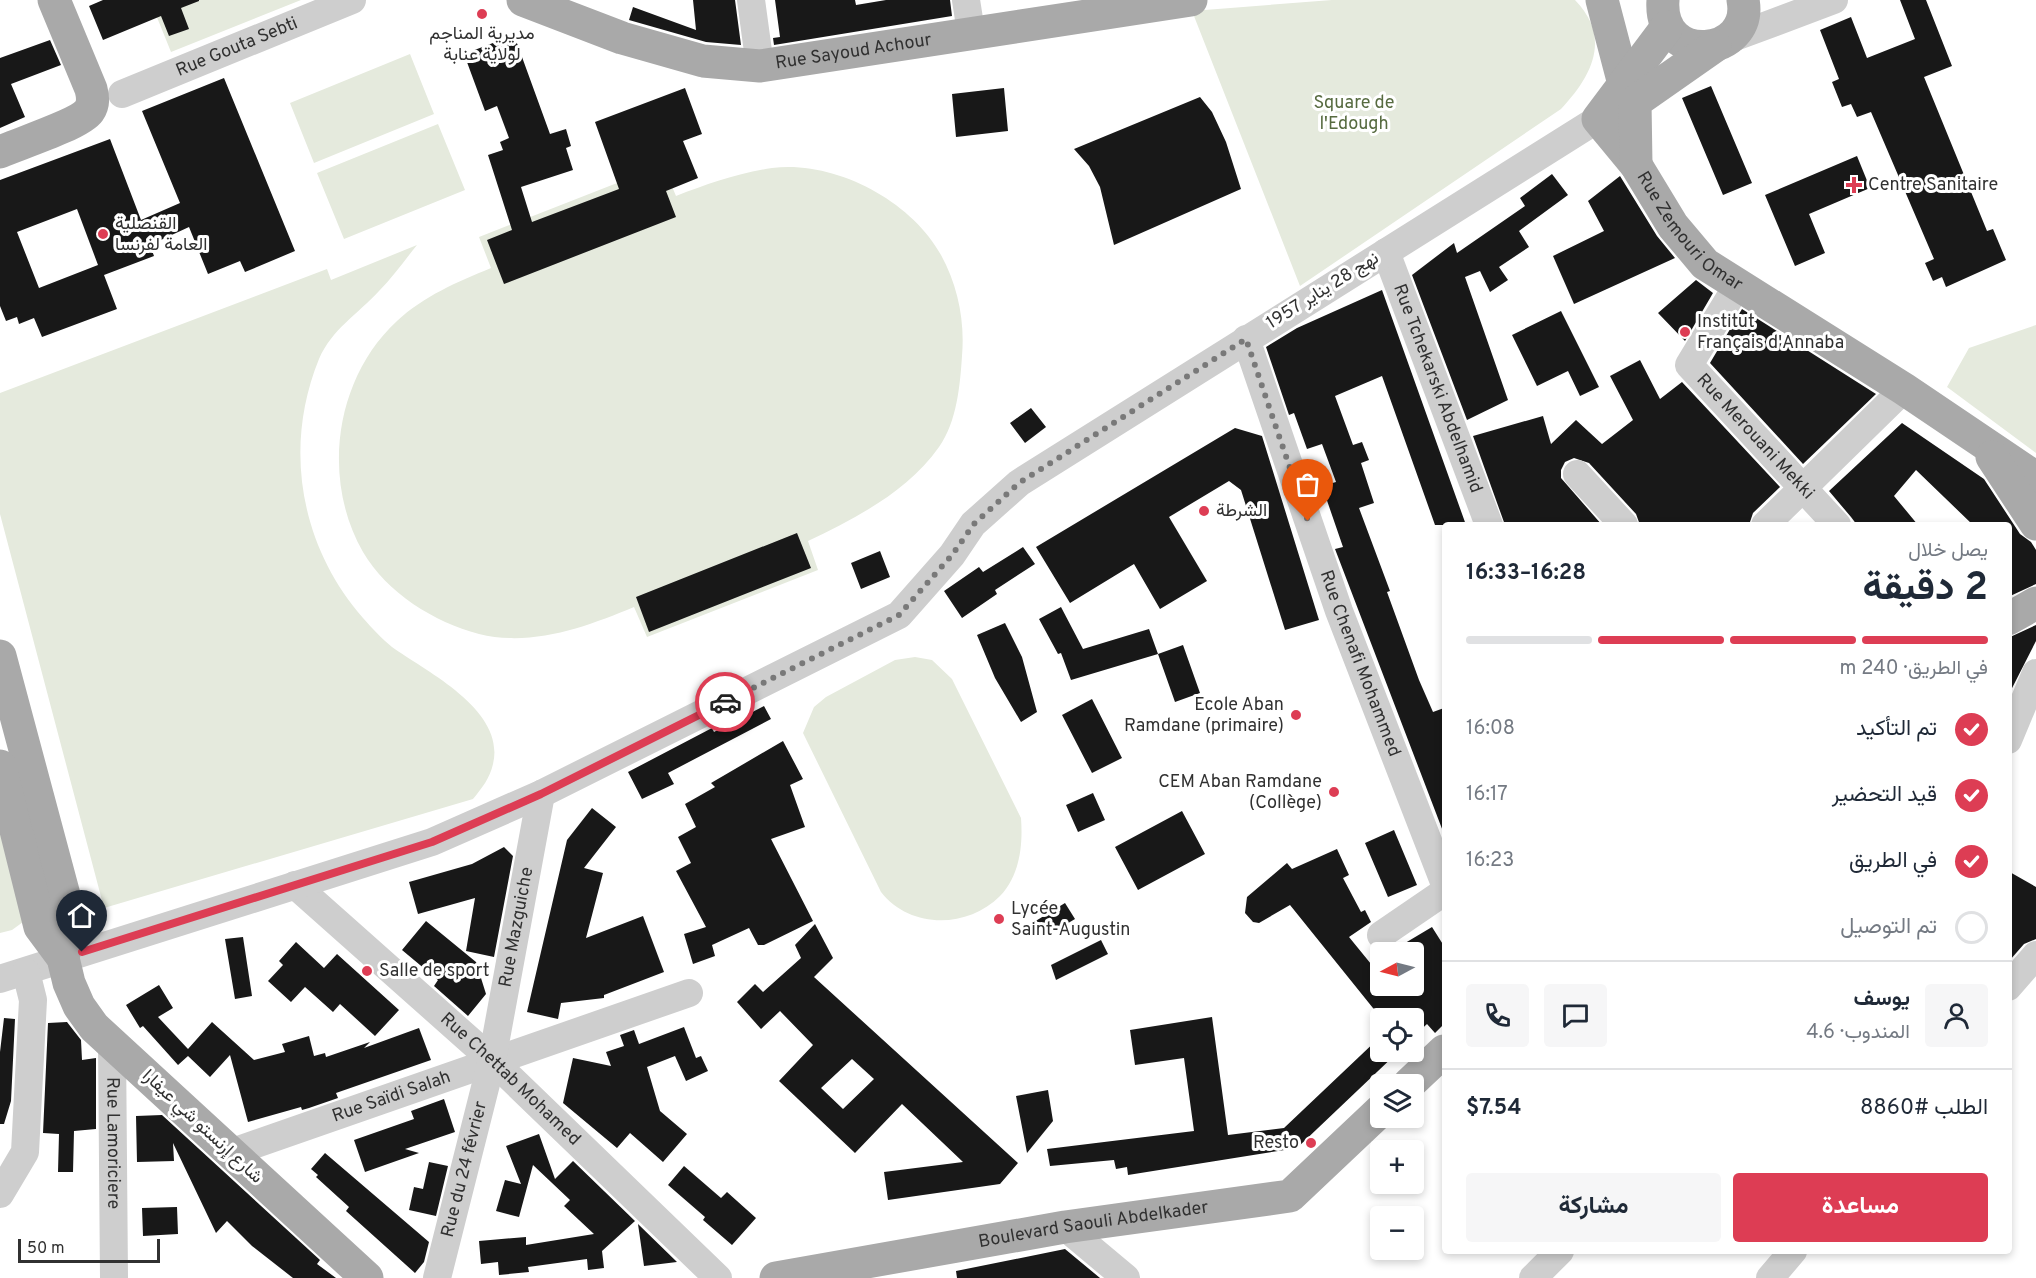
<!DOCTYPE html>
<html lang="ar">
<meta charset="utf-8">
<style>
:root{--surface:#fff;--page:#f6f6f7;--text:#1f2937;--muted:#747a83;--line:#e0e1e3;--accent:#dd3d54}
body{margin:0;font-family:Overpass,Vazirmatn,sans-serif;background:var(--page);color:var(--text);direction:rtl;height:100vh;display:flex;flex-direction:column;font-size:22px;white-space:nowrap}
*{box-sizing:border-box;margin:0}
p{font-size:20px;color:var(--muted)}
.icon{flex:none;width:33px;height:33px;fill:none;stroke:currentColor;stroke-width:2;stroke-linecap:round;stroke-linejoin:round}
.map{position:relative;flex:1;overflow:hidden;direction:ltr}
.details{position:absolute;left:1442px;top:522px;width:570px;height:732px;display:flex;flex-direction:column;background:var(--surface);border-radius:6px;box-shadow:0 3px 9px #0003;direction:rtl}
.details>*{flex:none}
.needle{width:39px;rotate:263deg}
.buttons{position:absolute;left:1370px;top:942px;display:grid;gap:12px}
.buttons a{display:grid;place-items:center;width:54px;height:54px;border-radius:6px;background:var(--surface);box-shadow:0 3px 9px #0003;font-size:30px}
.scale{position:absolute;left:18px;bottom:15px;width:142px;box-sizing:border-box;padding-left:6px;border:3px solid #313131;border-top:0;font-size:16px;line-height:21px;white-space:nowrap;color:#313131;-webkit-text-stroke:4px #fff;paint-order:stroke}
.pin{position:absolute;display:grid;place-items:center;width:51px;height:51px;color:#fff;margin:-62px -26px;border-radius:50% 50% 50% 0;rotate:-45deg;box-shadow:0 0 6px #0007}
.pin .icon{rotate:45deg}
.courier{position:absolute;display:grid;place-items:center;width:60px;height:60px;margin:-30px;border:4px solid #dd3d54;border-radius:50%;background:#fff;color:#222;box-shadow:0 2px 8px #0007}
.summary em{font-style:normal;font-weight:700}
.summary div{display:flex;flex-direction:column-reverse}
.summary{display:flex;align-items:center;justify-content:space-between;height:102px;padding:0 24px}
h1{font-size:39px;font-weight:700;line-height:45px}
.bar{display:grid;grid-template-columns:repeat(4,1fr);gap:9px 6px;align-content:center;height:72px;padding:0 24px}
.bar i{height:8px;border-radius:4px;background:var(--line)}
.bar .selected{background:var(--accent)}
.bar p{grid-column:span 4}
.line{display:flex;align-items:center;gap:15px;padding:0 24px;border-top:2px solid var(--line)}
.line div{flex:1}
.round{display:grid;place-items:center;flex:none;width:63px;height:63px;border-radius:6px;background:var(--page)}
ol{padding:0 24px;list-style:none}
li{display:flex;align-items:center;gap:18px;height:66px}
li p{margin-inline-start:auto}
li .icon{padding:6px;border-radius:50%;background:var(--accent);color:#fff;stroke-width:4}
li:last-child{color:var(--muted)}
li i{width:33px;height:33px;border:3px solid var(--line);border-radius:50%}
.primary-button{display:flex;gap:12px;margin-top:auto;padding:12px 24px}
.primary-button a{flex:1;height:69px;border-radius:6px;background:var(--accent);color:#fff;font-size:24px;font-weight:700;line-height:69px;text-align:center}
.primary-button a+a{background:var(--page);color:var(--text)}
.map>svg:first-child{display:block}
.green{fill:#e5eadd}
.building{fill:#181818;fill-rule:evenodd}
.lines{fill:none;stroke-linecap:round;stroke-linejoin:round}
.minor{stroke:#cecece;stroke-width:28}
.major{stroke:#a9a9a9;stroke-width:33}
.done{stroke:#797979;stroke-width:6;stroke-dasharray:0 10.8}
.route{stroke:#dd3d54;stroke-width:8}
.poi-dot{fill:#dd3d54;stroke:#fff;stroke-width:2}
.labels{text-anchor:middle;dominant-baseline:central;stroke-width:6;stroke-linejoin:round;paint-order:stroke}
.poi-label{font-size:18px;fill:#313131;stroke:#fff;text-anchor:start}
.street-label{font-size:18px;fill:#313131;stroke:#fff}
.park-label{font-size:18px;fill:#576b40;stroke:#fff}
</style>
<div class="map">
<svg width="2036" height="1278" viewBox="0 0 2036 1278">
<rect width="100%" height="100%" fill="#fff"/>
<path class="green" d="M150 0H301L171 52Z
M1332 0H1575C1612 38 1592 76 1561 109L1300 286 1192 11Z
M410 54 434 114 314 163 290 103Z
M438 124 465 190 344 239 317 173Z
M663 165 676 196C707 184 738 173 772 168 834 160 911 200 941 255 958 286 965 321 962 356 960 385 957 422 939 447 907 492 856 518 808 541L818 570 647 637 634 607C586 627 532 647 479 634 434 622 387 593 363 552 321 479 335 378 397 321 424 296 457 282 491 268L479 237Z
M417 245C404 261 393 277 379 291 358 314 332 329 319 359 283 447 300 546 363 618 372 628 382 639 392 647 427 672 506 710 493 764 490 778 482 788 473 799L104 908 0 514V393L327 269 331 280Z
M2036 325V453L1947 387 1969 348Z
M915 657 932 660 952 679 1021 818C1023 845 1020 875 1000 896 967 929 910 929 881 892L803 733 814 707 826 697 895 660Z
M0 828 23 922 12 930 0 933Z"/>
<path class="building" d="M103 0H199V1L181 8 189 29 169 36 161 16 103 40 89 6Z
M693 0H735L741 45 706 42 629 20 633 7 696 30Z
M775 0H855L856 5 886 0H950L952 16 774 45 773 38 780 37Z
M1900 0H1926L1952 66 1924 77 1987 231 1993 229 2006 260 1946 287 1942 277 1933 281 1925 263 1934 259 1871 112 1857 117 1851 104 1842 107 1832 82 1839 79 1820 30 1851 17 1867 58 1915 39Z
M514 35 550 134 566 129 571 146 566 148 573 170 521 187 532 222 619 189 595 122 685 88 702 134 683 141 698 178 666 191 676 217 504 284 487 240 512 230 488 155 503 150 500 142 509 138 497 106 485 111 464 54Z
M50 40 61 65 11 84 25 117 0 128V58Z
M224 78 295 251 245 272 240 261 208 274 189 227 150 245 154 256 104 275 117 309 42 337 34 318 19 324 17 317 6 321 0 306V180L110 139 141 220 180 203 142 111ZM77 209 98 265 39 288 17 232Z
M1711 86 1752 183 1723 195 1682 98Z
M1004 88 1008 131 956 137 952 94Z
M1200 97 1212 112 1226 142 1241 189 1114 245 1100 187 1089 166 1074 149Z
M1857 156 1870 188 1809 214 1825 253 1795 266 1765 195Z
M1552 174 1568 195 1519 231 1529 247 1499 267 1508 280 1490 292 1480 271 1465 277 1508 400 1467 420 1412 275 1454 243 1457 253 1525 206 1520 198Z
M1620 176 1657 236 1675 258 1574 304 1553 256 1604 231 1588 201Z
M1696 280 1713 293 1685 341 1658 313Z
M1382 290 1466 525H1435L1382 376 1335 396 1353 445 1362 442 1369 460 1361 463 1374 503 1359 508 1390 591 1387 592 1419 680 1433 712 1444 708V834L1335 549 1343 547 1322 486 1336 482 1322 444 1307 449 1294 413 1289 415 1266 347 1297 328Z
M1742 309 1876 394 1803 464 1710 363Z
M1561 311 1599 387 1580 396 1568 371 1537 386 1512 335Z
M1640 360 1660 399 1682 382 1780 487 1753 513 1749 525H1640L1636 514 1589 463 1574 458 1565 462 1561 470V478L1602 525H1505L1473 436 1543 416 1551 444 1576 420 1602 444 1633 420 1610 376Z
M1031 408 1046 427 1025 443 1010 423Z
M1902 423 1984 479 2020 534 2031 542 2036 550V584L2008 597V525H1973L1916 470 1894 496 1918 525H1857L1851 517 1829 491Z
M1235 428 1262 436 1319 620 1285 630 1241 490 1229 481 1169 517 1207 581 1160 609 1134 564 1070 603 1036 547Z
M797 533 811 568 649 632 636 597Z
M1023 547 1035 564 995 590 997 594 962 618 944 591 979 567 983 572Z
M880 551 890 577 861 589 851 563Z
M1061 607 1083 649 1149 629 1158 654 1071 680 1061 653 1058 654 1039 619Z
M1005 623 1022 657 1037 712 1021 722 995 678 977 635Z
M2036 625V641L2008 696V638Z
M1183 645 1200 693 1175 702 1158 654Z
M1092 699 1122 758 1092 773 1062 715Z
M764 706 771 719 668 773 674 784 642 799 628 772 712 728 714 732Z
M783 741 803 779 790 785 805 827 771 839 813 921 764 945H758L749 928 712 945 715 956 693 964 684 934 706 927 676 871 691 863 678 837 696 827 685 804 715 787 711 783Z
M1093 793 1105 820 1078 832 1066 805Z
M592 808 616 827 584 868 603 873 586 938 643 916 664 972 604 995V998L561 1003 558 1019 527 1012 567 840Z
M1182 811 1205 854 1138 890 1115 847Z
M1394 830 1417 885 1388 897 1365 843Z
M504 847 513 856 494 957 466 951 475 898 418 914 409 882 472 864Z
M1337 849 1349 875 1343 878 1361 912 1365 910 1371 922 1349 937 1380 975V986H1413V952H1390L1432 927 1444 946V1024L1435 1033 1427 1024 1413 1037V1018H1381L1290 905 1259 923 1253 922 1245 913 1247 897 1287 863 1292 869Z
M2008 871 2036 887V939L2024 944 2010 960Z
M1065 903 1075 919 1043 938 1034 922Z
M426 921 476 962 486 994 468 1016 434 986 438 980 402 950Z
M815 924 833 958 814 977 1018 1163 1000 1184 888 1200 884 1172 963 1162 902 1104 855 1153 779 1081 813 1045 780 1011 761 1029 737 1002 755 984 763 992 801 958 795 945ZM852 1059 874 1079 843 1109 821 1088Z
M243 937 252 996 235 999 225 939Z
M1101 940 1108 954 1056 980 1051 965Z
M296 942 324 968 337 954 399 1010 375 1036 340 1004 333 1012 305 987 291 1002 268 981 283 965 279 961Z
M159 985 173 1008 158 1017 188 1049 212 1022 254 1060 285 1052 282 1044 309 1036 314 1056 325 1053 326 1057 370 1042 364 1048 419 1028 431 1060 336 1093 338 1098 309 1108 302 1110 301 1107 248 1122 230 1055 210 1077 188 1056 178 1065 143 1026 140 1028 126 1005Z
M1212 1017 1228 1135 1284 1128 1380 1037V1052H1398L1297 1148 1128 1175 1127 1167 1116 1169 1114 1160 1050 1166 1047 1149 1194 1131 1184 1058 1135 1065 1130 1030Z
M4 1018 15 1019 11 1101 4 1124H0V1052Z
M67 1022 81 1040 82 1060 96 1058V1129L74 1131 73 1172H58L59 1134 43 1133 48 1023Z
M684 1027 696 1058 701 1056 708 1071 686 1081 675 1056 647 1067 660 1111 687 1134 663 1162 630 1133 617 1148 563 1103 573 1058 611 1066 606 1052 624 1046 620 1035 634 1030 639 1044Z
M1048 1090 1053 1121 1027 1153 1016 1096Z
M444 1099 455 1132 405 1149 419 1153 365 1172 354 1140 414 1119 411 1111Z
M162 1115 320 1260 317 1264 336 1278H293L252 1246 227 1221 216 1233 173 1143 174 1161 137 1162 136 1116Z
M539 1134 555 1179 573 1161 635 1221 602 1251 604 1268 588 1270 587 1259 528 1267 529 1272 499 1275 498 1262 481 1264 479 1241 526 1237V1245L594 1234 564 1206 570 1200 533 1165 519 1217 496 1211 505 1180 521 1184 506 1146Z
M325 1153 429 1242 424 1262 415 1273 346 1211 349 1207 316 1177 318 1175 311 1169Z
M429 1162 448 1166 436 1216 409 1210 414 1187 423 1189Z
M684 1166 721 1198 727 1192 756 1218 732 1245 703 1220 705 1217 668 1185Z
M177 1207 178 1234 143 1236 142 1208Z
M638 1224 677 1262 644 1266Z
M1065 1249 1100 1278H957L956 1271Z"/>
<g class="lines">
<g class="minor">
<path d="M751 0 760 66"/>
<path d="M966 0 971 32"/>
<path d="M1727 40 1834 0"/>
<path id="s1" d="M122 94 352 0"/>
<path id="s2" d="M1386 252 1489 525"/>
<path id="s3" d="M1737 286 1689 365 1837 525"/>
<path id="s4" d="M1246 339 1339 611 1444 882"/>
<path d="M1577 474 1624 525"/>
<path d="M1765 525 1904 389"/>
<path d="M2008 740 2036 673"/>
<path id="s5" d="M295 885 492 1060 718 1278"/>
<path d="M1381 935 1444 892"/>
<path d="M0 979 432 842 541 794 899 615 952 555 973 524 1019 483 1598 119 1619 109"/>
<path d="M2008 987 2036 955"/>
<path id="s6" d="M112 1044 114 1278"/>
<path id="s7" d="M230 1153 689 993"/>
<path d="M0 1194 25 1152 33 1000 26 972"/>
<path d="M1065 1227 1126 1278"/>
<path id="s8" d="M437 1278 492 1060 541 794"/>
<path d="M1533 1278 1560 1251"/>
<path d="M1770 1278 1793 1251"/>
</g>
<g class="major">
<path id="s9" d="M523 0 622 38 703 61 760 66 1191 0"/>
<path d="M1602 0 1624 84"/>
<path d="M1663 0C1658 67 1754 57 1743 0"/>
<path id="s10" d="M1667 27 1598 119 1636 165 1673 226 1705 264 1904 389 2036 478"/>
<path d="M0 152C18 144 80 124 89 111 94 104 93 97 91 89L54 0"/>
<path d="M1636 165 1635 102 1715 46"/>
<path d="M1992 457 2036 524"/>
<path d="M2008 619 2036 603"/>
<path d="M0 656 68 910 70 928 63 958"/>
<path d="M0 766 40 927 63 958 69 983 79 1006 94 1027 367 1278"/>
<path d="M1409 1084 1444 1051"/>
<path id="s11" d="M776 1278 1065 1227 1290 1196 1380 1111"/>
</g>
</g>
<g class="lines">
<path class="done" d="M725 702 899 615 952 555 974 524 1019 483 1246 339 1308 521"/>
<path class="route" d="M82 952 432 842 541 794 725 702"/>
</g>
<g class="poi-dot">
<circle cx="482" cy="14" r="6"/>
<path d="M1851 176h6v6h6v6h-6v6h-6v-6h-6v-6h6z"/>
<circle cx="103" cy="234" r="6"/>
<circle cx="1685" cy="332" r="6"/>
<circle cx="1204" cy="511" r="6"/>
<circle cx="1296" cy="715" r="6"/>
<circle cx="1334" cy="792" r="6"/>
<circle cx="999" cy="919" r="6"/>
<circle cx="367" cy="971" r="6"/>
<circle cx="1311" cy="1143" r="6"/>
</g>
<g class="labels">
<g class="poi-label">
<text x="482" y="34" text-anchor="middle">مديرية المناجم<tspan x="482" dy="21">لولاية عنابة</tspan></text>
<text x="1868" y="185">Centre Sanitaire</text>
<text x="115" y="224">القنصلية<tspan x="115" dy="21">العامة لفرنسا</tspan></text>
<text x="1697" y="322">Institut<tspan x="1697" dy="21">Français d'Annaba</tspan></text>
<text x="1216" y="511">الشرطة</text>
<text x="1284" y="705" text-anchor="end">Ecole Aban<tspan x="1284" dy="21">Ramdane (primaire)</tspan></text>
<text x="1322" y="782" text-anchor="end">CEM Aban Ramdane<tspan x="1322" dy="21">(Collège)</tspan></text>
<text x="1011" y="909">Lycée<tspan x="1011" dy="21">Saint-Augustin</tspan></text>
<text x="379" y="971">Salle de sport</text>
<text x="1299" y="1143" text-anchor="end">Resto</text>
</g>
<g class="street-label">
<text stroke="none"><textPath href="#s1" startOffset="124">Rue Gouta Sebti</textPath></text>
<text stroke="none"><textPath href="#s9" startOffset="342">Rue Sayoud Achour</textPath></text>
<text stroke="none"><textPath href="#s10" startOffset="261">Rue Zemouri Omar</textPath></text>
<text transform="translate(1323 291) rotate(-32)">نهج 28 يناير 1957</text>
<text stroke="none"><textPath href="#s2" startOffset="146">Rue Tchekarski Abdelhamid</textPath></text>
<text stroke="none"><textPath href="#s3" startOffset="190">Rue Merouani Mekki</textPath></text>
<text stroke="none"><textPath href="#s4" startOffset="344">Rue Chenafi Mohammed</textPath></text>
<text stroke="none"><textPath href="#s8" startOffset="360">Rue Mazguiche</textPath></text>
<text stroke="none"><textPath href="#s5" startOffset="290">Rue Chettab Mohamed</textPath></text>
<text stroke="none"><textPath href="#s7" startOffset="171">Rue Saïdi Salah</textPath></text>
<text transform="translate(202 1127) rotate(43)">شارع إرنستو شي عيفارا</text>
<text stroke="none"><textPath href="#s6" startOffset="99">Rue Lamoriciere</textPath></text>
<text stroke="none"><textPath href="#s8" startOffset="112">Rue du 24 février</textPath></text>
<text stroke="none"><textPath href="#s11" startOffset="322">Boulevard Saouli Abdelkader</textPath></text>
</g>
<g class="park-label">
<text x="1354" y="103">Square de<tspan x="1354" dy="21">l'Edough</tspan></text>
</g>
</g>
</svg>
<div class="buttons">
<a><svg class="needle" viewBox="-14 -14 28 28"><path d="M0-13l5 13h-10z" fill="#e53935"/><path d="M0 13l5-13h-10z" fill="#747a83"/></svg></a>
<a><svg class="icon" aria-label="locate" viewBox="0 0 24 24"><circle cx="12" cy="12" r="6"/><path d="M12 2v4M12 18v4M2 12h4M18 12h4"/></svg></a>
<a><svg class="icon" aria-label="layers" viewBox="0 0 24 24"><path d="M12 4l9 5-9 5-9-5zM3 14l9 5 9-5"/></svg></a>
<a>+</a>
<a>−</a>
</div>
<div class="scale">50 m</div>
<div class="pin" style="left:1308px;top:521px;background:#ea580c"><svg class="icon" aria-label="bag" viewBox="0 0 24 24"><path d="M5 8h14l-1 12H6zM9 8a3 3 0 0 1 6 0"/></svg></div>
<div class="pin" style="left:82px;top:952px;background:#1f2937"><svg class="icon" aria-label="home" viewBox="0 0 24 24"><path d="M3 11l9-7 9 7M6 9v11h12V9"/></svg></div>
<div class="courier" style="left:725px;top:702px"><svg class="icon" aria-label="car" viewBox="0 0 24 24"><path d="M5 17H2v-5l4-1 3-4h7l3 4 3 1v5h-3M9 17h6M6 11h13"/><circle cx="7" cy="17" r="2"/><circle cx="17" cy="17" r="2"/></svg></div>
<section class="details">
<div class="summary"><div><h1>2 دقيقة</h1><p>يصل خلال</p></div><em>16:28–16:33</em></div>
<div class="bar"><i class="selected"></i><i class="selected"></i><i class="selected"></i><i></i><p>في الطريق · 240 m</p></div>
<ol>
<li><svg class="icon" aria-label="check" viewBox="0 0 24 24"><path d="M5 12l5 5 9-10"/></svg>تم التأكيد<p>16:08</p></li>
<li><svg class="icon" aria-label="check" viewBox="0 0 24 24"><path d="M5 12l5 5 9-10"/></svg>قيد التحضير<p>16:17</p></li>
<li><svg class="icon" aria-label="check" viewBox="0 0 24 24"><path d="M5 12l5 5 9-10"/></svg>في الطريق<p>16:23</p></li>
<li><i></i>تم التوصيل</li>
</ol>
<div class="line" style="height:108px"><a class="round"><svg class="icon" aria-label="person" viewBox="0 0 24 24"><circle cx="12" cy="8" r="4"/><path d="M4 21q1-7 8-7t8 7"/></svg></a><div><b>يوسف</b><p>المندوب · 4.6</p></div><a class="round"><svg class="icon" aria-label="chat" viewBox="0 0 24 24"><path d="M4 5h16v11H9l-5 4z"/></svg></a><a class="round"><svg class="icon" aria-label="phone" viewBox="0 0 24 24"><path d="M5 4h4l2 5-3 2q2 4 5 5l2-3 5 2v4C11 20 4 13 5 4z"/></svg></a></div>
<div class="line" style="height:78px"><div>الطلب #8860</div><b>$7.54</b></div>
<div class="primary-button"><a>مساعدة</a><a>مشاركة</a></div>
</section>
</div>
